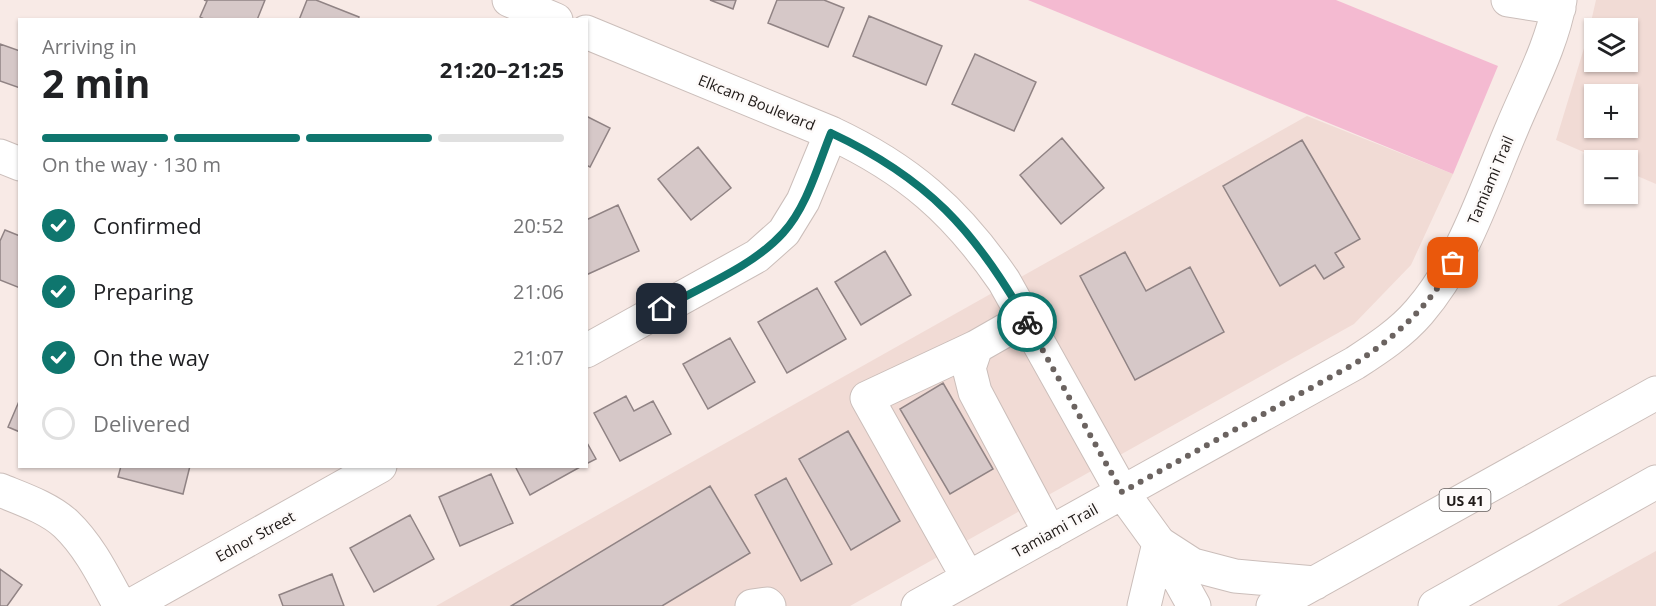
<!DOCTYPE html>
<meta charset="utf-8">
<style>
:root{--surface:#fff;--page:#f2f2f2;--text:#202124;--muted:#757577;--line:#e0e0e0;--accent:#0f766e}
body{margin:0;font-family:"Open Sans",sans-serif;background:var(--page);color:var(--text);height:100vh;display:flex;flex-direction:column;font-size:22px;white-space:nowrap}
*{box-sizing:border-box;margin:0}
p{font-size:20px;color:var(--muted)}
.icon{flex:none;width:33px;height:33px;fill:none;stroke:currentColor;stroke-width:2;stroke-linecap:round;stroke-linejoin:round}
.map{position:relative;flex:1;overflow:hidden}
.details{position:absolute;left:18px;top:18px;width:570px;height:450px;display:flex;flex-direction:column;background:var(--surface);border-radius:0px;box-shadow:0 2px 4px #0004}
.details>*{flex:none}
.buttons{position:absolute;left:1584px;top:18px;display:grid;gap:12px}
.buttons a{display:grid;place-items:center;width:54px;height:54px;border-radius:0px;background:var(--surface);box-shadow:0 2px 4px #0004;font-size:30px}
.pin{position:absolute;display:grid;place-items:center;width:51px;height:51px;color:#fff;margin:-26px;border-radius:12px;box-shadow:0 3px 9px #0006}
.courier{position:absolute;display:grid;place-items:center;width:60px;height:60px;margin:-30px;border:4px solid #0f766e;border-radius:50%;background:#fff;color:#222;box-shadow:0 2px 8px #0007}
.summary em{font-style:normal;font-weight:700}
.summary div{display:flex;flex-direction:column-reverse}
.summary{display:flex;align-items:center;justify-content:space-between;height:102px;padding:0 24px}
h1{font-size:39px;font-weight:700;line-height:45px}
.bar{display:grid;grid-template-columns:repeat(4,1fr);gap:9px 6px;align-content:center;height:72px;padding:0 24px}
.bar i{height:8px;border-radius:4px;background:var(--line)}
.bar .current{background:var(--accent)}
.bar p{grid-column:span 4}
ol{padding:0 24px;list-style:none}
li{display:flex;align-items:center;gap:18px;height:66px}
li p{margin-inline-start:auto}
li .icon{padding:6px;border-radius:50%;background:var(--accent);color:#fff;stroke-width:4}
li:last-child{color:var(--muted)}
li i{width:33px;height:33px;border:3px solid var(--line);border-radius:50%}
.map>svg:first-child{display:block}
.built{fill:#f1dbd5;fill-rule:evenodd}
.water{fill:#f4bad1}
.building{fill:#d6c8c8;stroke:#908384;stroke-width:1.5}
.lines{fill:none;stroke-linecap:round;stroke-linejoin:round}
.minor-casing{stroke:#cbbeba;stroke-width:35}
.major-casing{stroke:#cbbeba;stroke-width:35}
.minor{stroke:#fff;stroke-width:33}
.major{stroke:#fff;stroke-width:33}
.done{stroke:#6b6360;stroke-width:6;stroke-dasharray:0 10.8}
.route{stroke:#0f766e;stroke-width:8}
.labels{text-anchor:middle;dominant-baseline:central;stroke-width:5;stroke-linejoin:round;paint-order:stroke}
.shield{fill:#fdfaf9;stroke:#625d5c;stroke-width:1.5}
.shield-label{font-size:14px;font-weight:bold;fill:#1f1a18}
.street-label{font-size:15px;fill:#1f1a18;stroke:#fdfaf9}
</style>
<div class="map">
<svg width="1656" height="606" viewBox="0 0 1656 606">
<rect width="100%" height="100%" fill="#f8eae6"/>
<path class="built" d="M1596 0H1656V184L1628 172V160H1602L1556 140 1588 35ZM1594 28H1628V62H1594ZM1594 94H1628V128H1594Z
M1307 116 1453 174 1411 265 1354 324 850 606H436Z
M1656 551V606H1557Z"/>
<path class="water" d="M1028 0H1336L1498 66 1453 174Z"/>
<path class="building" d="M204 0H265L257 20H206L200 17 207 1Z
M307 0H316L359 17 358 20H299Z
M710 0H736L733 9Z
M777 0H824L844 8 828 47 768 23Z
M869 16 942 46 926 85 853 56Z
M0 44 20 51V88L0 81Z
M975 54 1036 82 1014 131 952 104Z
M586 116 610 128 590 167 586 165Z
M1062 138 1104 188 1061 224 1020 175Z
M1302 140 1360 239 1335 253 1344 267 1324 279 1315 265 1280 286 1223 186Z
M698 147 731 188 691 220 658 179Z
M618 205 639 251 586 275V220Z
M5 230 20 236V288L0 280V241Z
M885 251 911 295 861 325 835 282Z
M1125 252 1146 291 1190 267 1224 332 1135 380 1080 276Z
M817 288 846 339 787 373 758 322Z
M730 338 755 382 708 409 683 364Z
M943 383 993 469 950 494 900 409Z
M626 396 634 411 653 401 671 434 620 461 594 413Z
M20 399V432L8 427Z
M848 431 900 521 851 550 799 459Z
M586 441 596 459 586 464Z
M121 466H190L183 494 118 477Z
M515 466H582L530 495Z
M491 474 513 523 460 546 439 497Z
M786 478 832 564 801 581 755 495Z
M710 486 750 553 662 606H511Z
M410 515 434 559 374 592 350 548Z
M0 569 22 585 7 606H0Z
M332 574 344 606H283L279 595Z"/>
<g class="lines">
<defs>
<path id="minor" d="M509 0 556 20
M1508 0 1559 8
M586 32 831 133C908 169 956 211 1004 281L1122 492 1159 543 1194 606
M0 156 20 164
M1025 319 976 347 969 368 975 392 1050 533
M586 351 757 256 784 232 803 201 831 133
M0 490C22 499 49 508 66 524 90 547 104 577 120 606
M968 578 867 398 976 347
M130 606 380 466
M752 606 767 604 769 606
M918 606 1355 363C1378 348 1401 333 1419 312 1464 260 1485 191 1512 128 1529 87 1552 45 1560 0
M1144 606 1159 543"/>
<path id="major" d="M1159 543 1193 565 1235 576 1315 583
M1273 606 1656 393
M1435 606 1656 482"/>
</defs>
<use href="#minor" class="minor-casing"/>
<use href="#major" class="major-casing"/>
<use href="#minor" class="minor"/>
<use href="#major" class="major"/>
</g>
<g class="lines">
<path class="done" d="M1027 322 1122 492 1356 363C1396 336 1429 307 1453 263"/>
<path class="route" d="M662 309C702 286 752 267 783 233 807 207 818 165 831 133 927 178 975 230 1027 322"/>
</g>
<g class="labels">
<rect class="shield" x="1439.5" y="489" width="51" height="22" rx="4.5"/>
<g class="shield-label">
<text x="1465" y="500">US 41</text>
</g>
<g class="street-label">
<text transform="translate(757 102) rotate(22)">Elkcam Boulevard</text>
<text transform="translate(1490 180) rotate(-67)">Tamiami Trail</text>
<text transform="translate(1055 530) rotate(-29)">Tamiami Trail</text>
<text transform="translate(255 536) rotate(-29)">Ednor Street</text>
</g>
</g>
</svg>
<div class="buttons">
<a><svg class="icon" aria-label="layers" viewBox="0 0 24 24"><path d="M12 4l9 5-9 5-9-5zM3 14l9 5 9-5"/></svg></a>
<a>+</a>
<a>−</a>
</div>
<div class="pin" style="left:1453px;top:263px;background:#ea580c"><svg class="icon" aria-label="bag" viewBox="0 0 24 24"><path d="M5 8h14l-1 12H6zM9 8a3 3 0 0 1 6 0"/></svg></div>
<div class="pin" style="left:662px;top:309px;background:#1f2937"><svg class="icon" aria-label="home" viewBox="0 0 24 24"><path d="M3 11l9-7 9 7M6 9v11h12V9"/></svg></div>
<div class="courier" style="left:1027px;top:322px"><svg class="icon" aria-label="bike" viewBox="0 0 24 24"><circle cx="6" cy="16" r="4"/><circle cx="18" cy="16" r="4"/><path d="M6 16l4-8h5l3 8M10 8l3 8H6M13 5h3"/></svg></div>
<section class="details">
<div class="summary"><div><h1>2 min</h1><p>Arriving in</p></div><em>21:20–21:25</em></div>
<div class="bar"><i class="current"></i><i class="current"></i><i class="current"></i><i></i><p>On the way · 130 m</p></div>
<ol>
<li><svg class="icon" aria-label="check" viewBox="0 0 24 24"><path d="M5 12l5 5 9-10"/></svg>Confirmed<p>20:52</p></li>
<li><svg class="icon" aria-label="check" viewBox="0 0 24 24"><path d="M5 12l5 5 9-10"/></svg>Preparing<p>21:06</p></li>
<li><svg class="icon" aria-label="check" viewBox="0 0 24 24"><path d="M5 12l5 5 9-10"/></svg>On the way<p>21:07</p></li>
<li><i></i>Delivered</li>
</ol>
</section>
</div>
